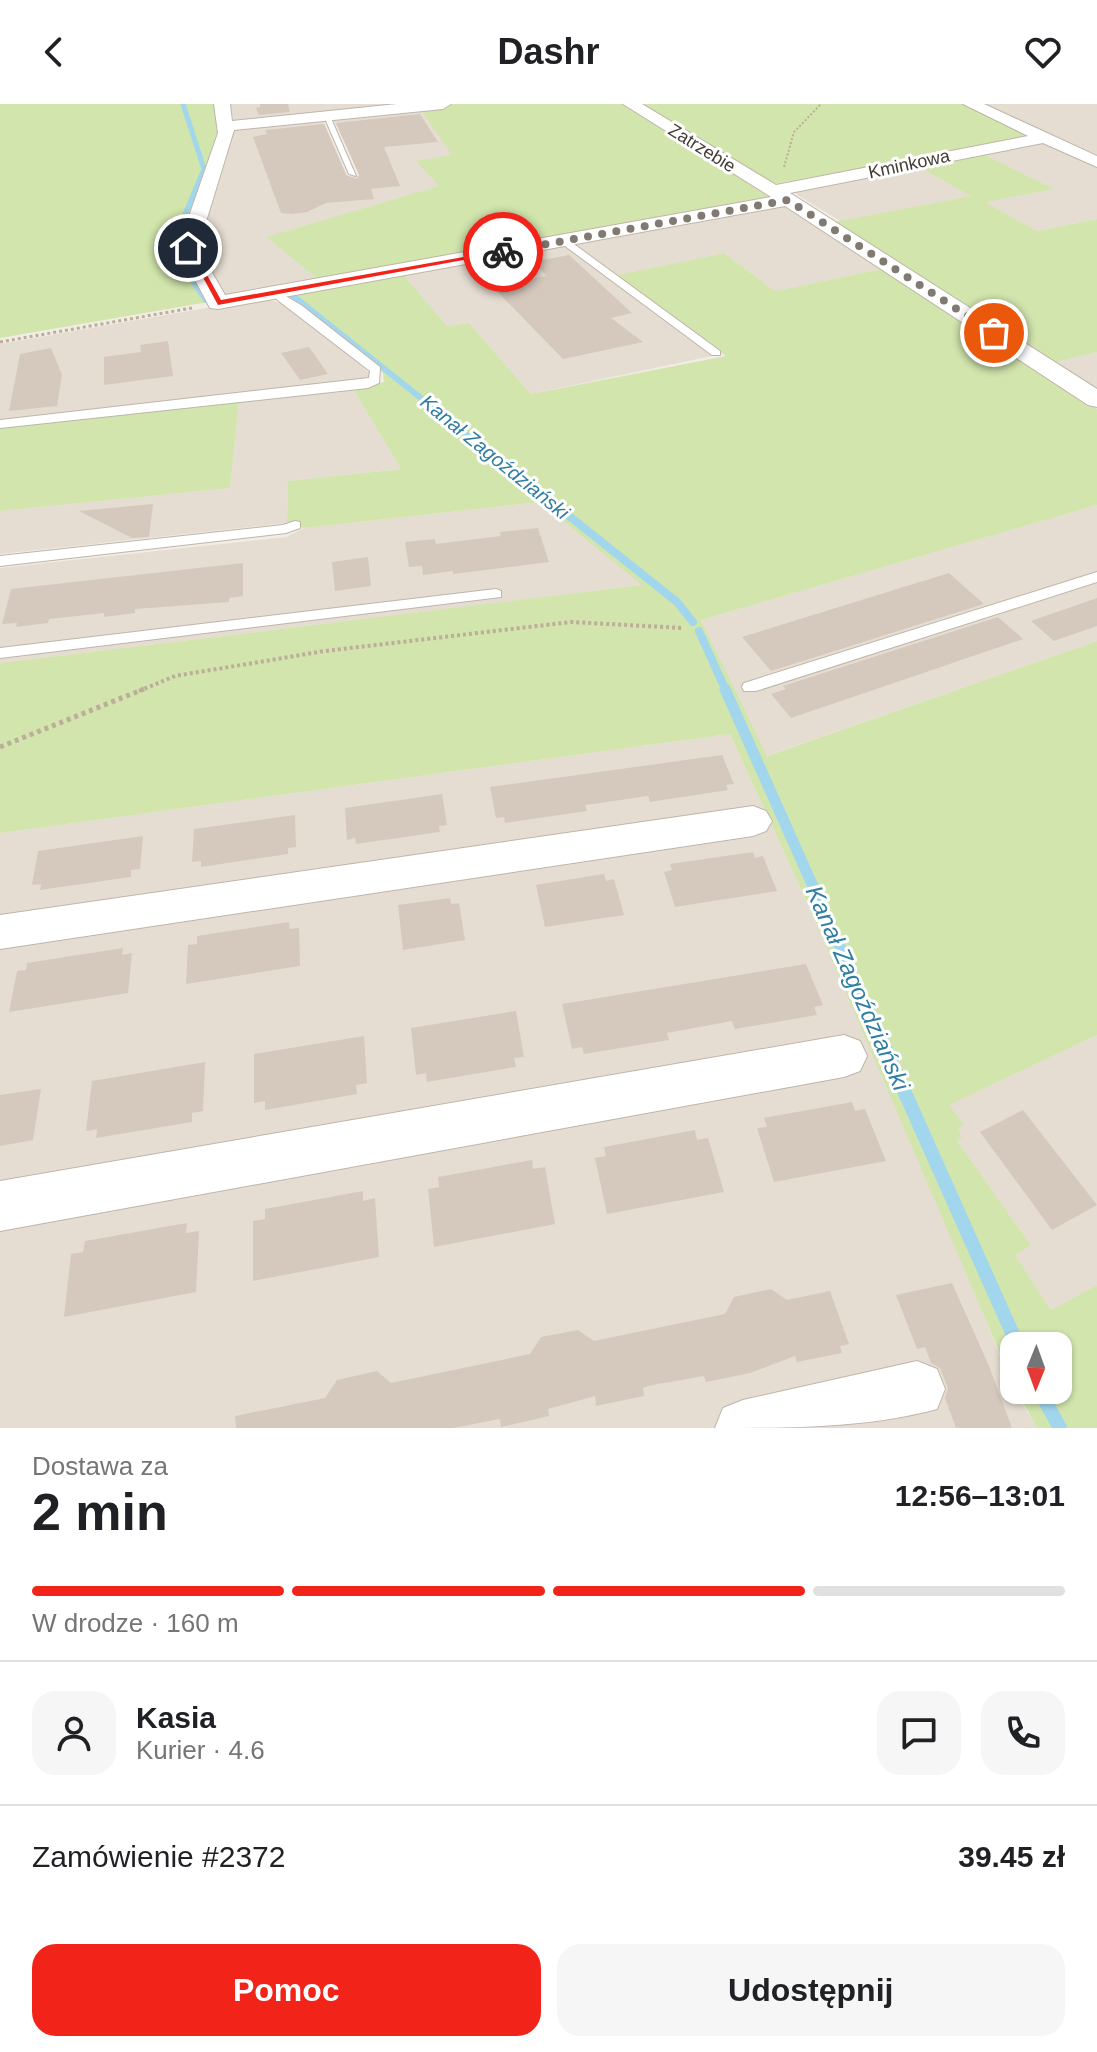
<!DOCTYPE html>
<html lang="pl">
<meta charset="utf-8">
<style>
:root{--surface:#fff;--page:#f6f6f6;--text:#202124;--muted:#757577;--line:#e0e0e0;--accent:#f2241a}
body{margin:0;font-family:Helvetica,sans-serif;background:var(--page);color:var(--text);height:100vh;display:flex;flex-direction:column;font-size:30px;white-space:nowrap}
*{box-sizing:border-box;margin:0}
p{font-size:26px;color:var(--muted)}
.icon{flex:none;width:44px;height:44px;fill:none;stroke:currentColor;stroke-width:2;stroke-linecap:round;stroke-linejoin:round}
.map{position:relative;height:1324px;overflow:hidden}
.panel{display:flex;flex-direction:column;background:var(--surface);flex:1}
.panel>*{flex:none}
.needle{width:52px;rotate:181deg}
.tools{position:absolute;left:1000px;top:1228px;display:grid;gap:16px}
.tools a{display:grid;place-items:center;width:72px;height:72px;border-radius:16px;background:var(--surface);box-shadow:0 2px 6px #0004;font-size:40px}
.pin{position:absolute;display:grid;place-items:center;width:68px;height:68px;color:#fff;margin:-34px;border:4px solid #fff;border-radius:50%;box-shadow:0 2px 8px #0007}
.courier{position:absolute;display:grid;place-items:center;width:80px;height:80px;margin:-40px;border:6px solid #f2241a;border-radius:50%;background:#fff;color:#222;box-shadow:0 2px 10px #0007}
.head em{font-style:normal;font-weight:700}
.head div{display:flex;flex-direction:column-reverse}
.head{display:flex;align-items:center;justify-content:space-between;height:136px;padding:0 32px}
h1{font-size:52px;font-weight:700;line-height:60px}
.bar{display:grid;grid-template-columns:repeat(4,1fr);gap:12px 8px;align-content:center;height:96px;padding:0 32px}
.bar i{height:10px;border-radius:6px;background:var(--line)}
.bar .selected{background:var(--accent)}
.bar p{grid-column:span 4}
.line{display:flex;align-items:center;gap:20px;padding:0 32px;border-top:2px solid var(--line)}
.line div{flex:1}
.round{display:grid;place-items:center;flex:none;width:84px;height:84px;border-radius:24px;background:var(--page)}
.action{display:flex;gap:16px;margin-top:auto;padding:16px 32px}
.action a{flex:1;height:92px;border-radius:24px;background:var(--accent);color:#fff;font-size:32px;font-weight:700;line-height:92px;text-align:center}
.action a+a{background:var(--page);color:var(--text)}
header{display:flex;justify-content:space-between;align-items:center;height:104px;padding:0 32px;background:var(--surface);font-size:36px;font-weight:700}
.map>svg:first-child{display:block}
.residential{fill:#e5ddd2}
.green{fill:#d1e5ad}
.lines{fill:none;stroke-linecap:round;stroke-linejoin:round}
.stream-far4{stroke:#a1d6ed;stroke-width:5}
.stream-far3{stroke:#a1d6ed;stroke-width:6}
.stream-far2{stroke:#a1d6ed;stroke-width:8}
.stream-far1{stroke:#a1d6ed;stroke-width:11}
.stream{stroke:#a1d6ed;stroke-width:14}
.building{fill:#d5c9bd}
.lane-casing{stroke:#bfb5aa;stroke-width:2}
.street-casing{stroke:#bfb5aa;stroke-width:2}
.path-far3{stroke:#bdad99;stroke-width:2;stroke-dasharray:2 2;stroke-linecap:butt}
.path-far2{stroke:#bdad99;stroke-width:3;stroke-dasharray:3 3;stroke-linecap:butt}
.path-far1{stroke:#bdad99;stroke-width:4;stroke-dasharray:3 3;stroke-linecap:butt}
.path{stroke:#bdad99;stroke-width:5;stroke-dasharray:4 4;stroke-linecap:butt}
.lane{fill:#fff;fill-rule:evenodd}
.street{fill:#fff;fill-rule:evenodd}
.route{fill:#f2241a}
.done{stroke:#807a72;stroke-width:8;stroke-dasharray:0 14.4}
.labels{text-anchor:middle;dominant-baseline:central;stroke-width:6;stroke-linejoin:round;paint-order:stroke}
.far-street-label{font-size:18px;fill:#433c34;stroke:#fff}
.far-water-label{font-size:20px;font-style:italic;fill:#307ea2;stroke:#fff}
.water-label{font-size:24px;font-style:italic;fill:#307ea2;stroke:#fff}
</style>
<header><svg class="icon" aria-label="back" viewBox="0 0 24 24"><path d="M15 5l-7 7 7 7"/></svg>Dashr<svg class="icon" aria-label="heart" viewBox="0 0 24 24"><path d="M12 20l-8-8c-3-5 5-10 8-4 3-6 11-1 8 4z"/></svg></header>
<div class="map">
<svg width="1097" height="1324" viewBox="0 0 1097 1324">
<rect width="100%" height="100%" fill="#f1ece4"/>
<path class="residential" d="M230 0H430L234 19Z
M977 0H1097V55Z
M420 5 453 51 440 82 266 133 321 178 222 196 193 146 235 22 322 14 348 73 377 70 358 66 332 13Z
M1044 36 1097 61V115L1037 127 984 98 1053 85 979 48Z
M919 63 972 92 840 117 796 90 799 85Z
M775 100 786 102 887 164 775 187 724 149 617 171 574 139Z
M551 141 565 142 712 252 531 290 469 219 447 222 402 169Z
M263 194 293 203 372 271 367 277 0 317V240Z
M1097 248V287L1053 259Z
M353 285 401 365 288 377 287 419 0 450V407L230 384 239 298Z
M540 398 643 481 0 559V464L286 433 304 424Z
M1097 401V537L766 652 701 516Z
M730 630 814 814 946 1118 1014 1286 1037 1324H0V729Z
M1097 931V1181L1051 1206 1014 1150 1031 1141 956 1036V1024L963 1021 948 1001Z"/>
<path class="green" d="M0 0H215L217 29 192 103 183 145 214 197 0 234Z
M454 0H626L773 96 321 178 266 133 439 82 416 57 452 51 420 5Z
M638 0H966L1038 33 773 80Z
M979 48 1054 85 985 98 1037 127 1097 115V248L1053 259 834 118 971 92 919 63Z
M724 149 775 187 887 164 1097 305V401L701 516 767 652 1097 537V931L949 1001 964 1021 957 1024 962 1033 957 1037 1031 1141 1015 1151 1051 1206 1097 1181V1324H1037L1016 1286H1058V1242H1014V1282L814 814 730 630 0 729V559L642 481 540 398 304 424 287 419 288 377 401 365 353 285 384 278 383 269 304 202 288 194 289 189 402 169 447 222 469 219 531 290 726 252 617 171Z
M239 298 230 384 0 407V323Z"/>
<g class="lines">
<path class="stream-far4" d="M174 148 171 144 204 65 183 0"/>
<path class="stream-far3" d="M172 146 206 196
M292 191 477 339"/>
<path class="stream-far2" d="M475 337 677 498 693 518
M699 527 726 587"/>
<path class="stream-far1" d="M725 585 869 908"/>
<path class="stream" d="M868 906 1018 1242
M1039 1286 1060 1324"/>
</g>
<path class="building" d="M260 0H288L290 8 259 11 256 4 260 3Z
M420 10 438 38 384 43 400 82 371 85 374 95 326 99 307 108 292 110 281 109 253 33 267 30 265 26 324 20 346 71 357 75 359 71 336 19Z
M569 151 632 209 611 214 643 238 563 255 492 182 547 172 532 158Z
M168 237 173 272 104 281V253L141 248 140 241Z
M309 243 328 270 300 276 281 249Z
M51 244 62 271 57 302 9 307 20 250Z
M153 400 149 433 132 434 79 407Z
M538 424 549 458 453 470V467L423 471 422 462 409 463 405 438 435 435 436 440 501 432 500 428Z
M368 453 371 482 335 487 332 458Z
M243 459V492L229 494V498L135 505V509L104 513V509L49 515 48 519 16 523 17 519 2 520 11 485Z
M949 469 984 500 771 567 742 533Z
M1097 494V522L1054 537 1031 517Z
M998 513 1023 535 791 614 771 590 786 585 783 582Z
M722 651 734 680 726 681 728 686 650 698 648 692 593 700 585 701 587 707 505 719 504 713 496 714 490 683Z
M442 690 447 721 439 722 440 728 356 740 355 734 347 736 345 704Z
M295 711 296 743 288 744V750L201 763V757L192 758 194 725Z
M143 732 140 765 131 766V773L40 786 41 780 32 781 38 747Z
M753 748 755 754 763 752 777 787 675 803 664 768 672 766 670 760Z
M604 770 606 777 614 775 624 811 545 823 536 781Z
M450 794 451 800 459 799 465 836 403 846 398 801Z
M289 818 290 825 299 824 300 862 186 880 188 841 197 840V832Z
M123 844 122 851 132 849 128 889 9 908 17 867 26 866 27 859Z
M806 860 823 901 814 903 817 911 735 925 732 917 667 929 669 936 584 950 582 943 572 945 562 900Z
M516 907 524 953 514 954 516 963 427 978 426 969 416 971 411 924Z
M364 932 367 979 356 981 357 990 265 1006V997L254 999V950Z
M205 958 203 1007 192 1009V1018L96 1034 97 1025 86 1027 92 977Z
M41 985 33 1036 0 1042V991Z
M852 998 855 1007 865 1005 886 1057 774 1078 757 1024 767 1023 764 1014Z
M1023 1006 1097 1101 1052 1126 980 1028Z
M695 1026 697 1036 708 1034 724 1088 607 1110 595 1054 606 1052 604 1043Z
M532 1056 533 1065 545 1063 555 1120 434 1143 428 1085 439 1083 438 1073Z
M363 1087V1097L375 1094 379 1153 253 1177V1117L265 1115V1105Z
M187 1119 186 1129 199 1127 196 1188 64 1213 71 1150 83 1148 85 1137Z
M952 1179 989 1262 1012 1324H956L945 1294 948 1284 940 1264 931 1259 925 1243 917 1245 896 1191Z
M771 1185 787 1196 830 1187 849 1240 840 1242 842 1249 797 1258 795 1252 750 1269 706 1278 704 1272 652 1281 643 1284 644 1292 596 1302 595 1292 548 1305 549 1312 501 1323 500 1315 453 1324H236L235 1312 325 1294 337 1276 377 1267 391 1279 530 1250 541 1233 578 1226 594 1237 681 1219 725 1210 734 1193Z"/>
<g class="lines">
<defs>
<path id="lane" d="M323 10 330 12 356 72 349 70Z
M561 135H567L720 247V251H712L561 139Z
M275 186 301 201 380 263 379 279 368 284 0 324V316L369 274 370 267 271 191V187Z
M295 417 300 418V424L286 429 0 462V452L283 421Z
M1097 468V478L756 587H744L742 583 744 579Z
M496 485 501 487V493L0 554V544Z"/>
<path id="street" d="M214 0H230L232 17 397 0H451L443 5 234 26 198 144 225 191 771 93 623 0H642L776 81 1028 32 963 0H984L1097 52V63L1043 39 790 89 1097 285V303L1088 301 785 102 218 205 210 204 178 144 218 29Z
M753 702 766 707 772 717 766 727 753 732 0 845V811Z
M844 931 860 937 867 952 860 967 844 973 0 1127V1077Z
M917 1257 937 1265 945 1285 937 1305C867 1324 789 1324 715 1324L723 1304 743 1296Z"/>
</defs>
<use href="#lane" class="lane-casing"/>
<use href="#street" class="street-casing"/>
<path class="path-far3" d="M784 63 794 28 821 0"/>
<path class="path-far2" d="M0 238 192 204"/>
<path class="path-far1" d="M139 587 175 572 325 547 571 518 683 524"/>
<path class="path" d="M0 643 144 585"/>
<use href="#lane" class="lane"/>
<use href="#street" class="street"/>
</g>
<path class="route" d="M186 142 192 144 221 196 503 146 507 148 218 201Z"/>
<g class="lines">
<path class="done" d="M503 148 788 96 994 229"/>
</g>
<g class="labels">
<g class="far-street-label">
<text transform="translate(702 44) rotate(32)">Zatrzebie</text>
<text transform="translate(909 60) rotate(-12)">Kminkowa</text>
</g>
<g class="far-water-label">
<text transform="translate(495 353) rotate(39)">Kanał Zagoździański</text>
</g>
<g class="water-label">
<text transform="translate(858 884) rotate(66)">Kanał Zagoździański</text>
</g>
</g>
</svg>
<div class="tools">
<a><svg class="needle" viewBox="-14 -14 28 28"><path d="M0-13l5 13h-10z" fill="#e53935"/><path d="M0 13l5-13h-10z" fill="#757577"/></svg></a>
</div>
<div class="pin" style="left:994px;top:229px;background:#ea580c"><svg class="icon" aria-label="bag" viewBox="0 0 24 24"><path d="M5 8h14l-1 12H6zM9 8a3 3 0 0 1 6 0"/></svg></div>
<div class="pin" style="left:188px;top:144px;background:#1f2937"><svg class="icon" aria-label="home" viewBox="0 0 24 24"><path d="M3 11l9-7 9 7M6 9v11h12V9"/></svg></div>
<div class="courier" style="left:503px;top:148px"><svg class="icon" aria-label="bike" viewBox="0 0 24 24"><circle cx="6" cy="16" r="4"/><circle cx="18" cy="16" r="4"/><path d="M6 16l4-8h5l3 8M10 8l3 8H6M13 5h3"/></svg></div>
</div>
<section class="panel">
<div class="head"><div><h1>2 min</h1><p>Dostawa za</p></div><em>12:56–13:01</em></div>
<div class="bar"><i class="selected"></i><i class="selected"></i><i class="selected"></i><i></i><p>W drodze · 160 m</p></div>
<div class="line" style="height:144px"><a class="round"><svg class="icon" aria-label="person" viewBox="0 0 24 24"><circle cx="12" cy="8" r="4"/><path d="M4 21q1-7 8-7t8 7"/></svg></a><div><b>Kasia</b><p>Kurier · 4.6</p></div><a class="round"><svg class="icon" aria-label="chat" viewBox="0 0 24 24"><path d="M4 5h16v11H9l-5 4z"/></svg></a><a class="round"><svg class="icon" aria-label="phone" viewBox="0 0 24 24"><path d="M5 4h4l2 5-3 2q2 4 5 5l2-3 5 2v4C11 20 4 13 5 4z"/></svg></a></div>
<div class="line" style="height:104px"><div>Zamówienie #2372</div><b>39.45 zł</b></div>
<div class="action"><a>Pomoc</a><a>Udostępnij</a></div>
</section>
